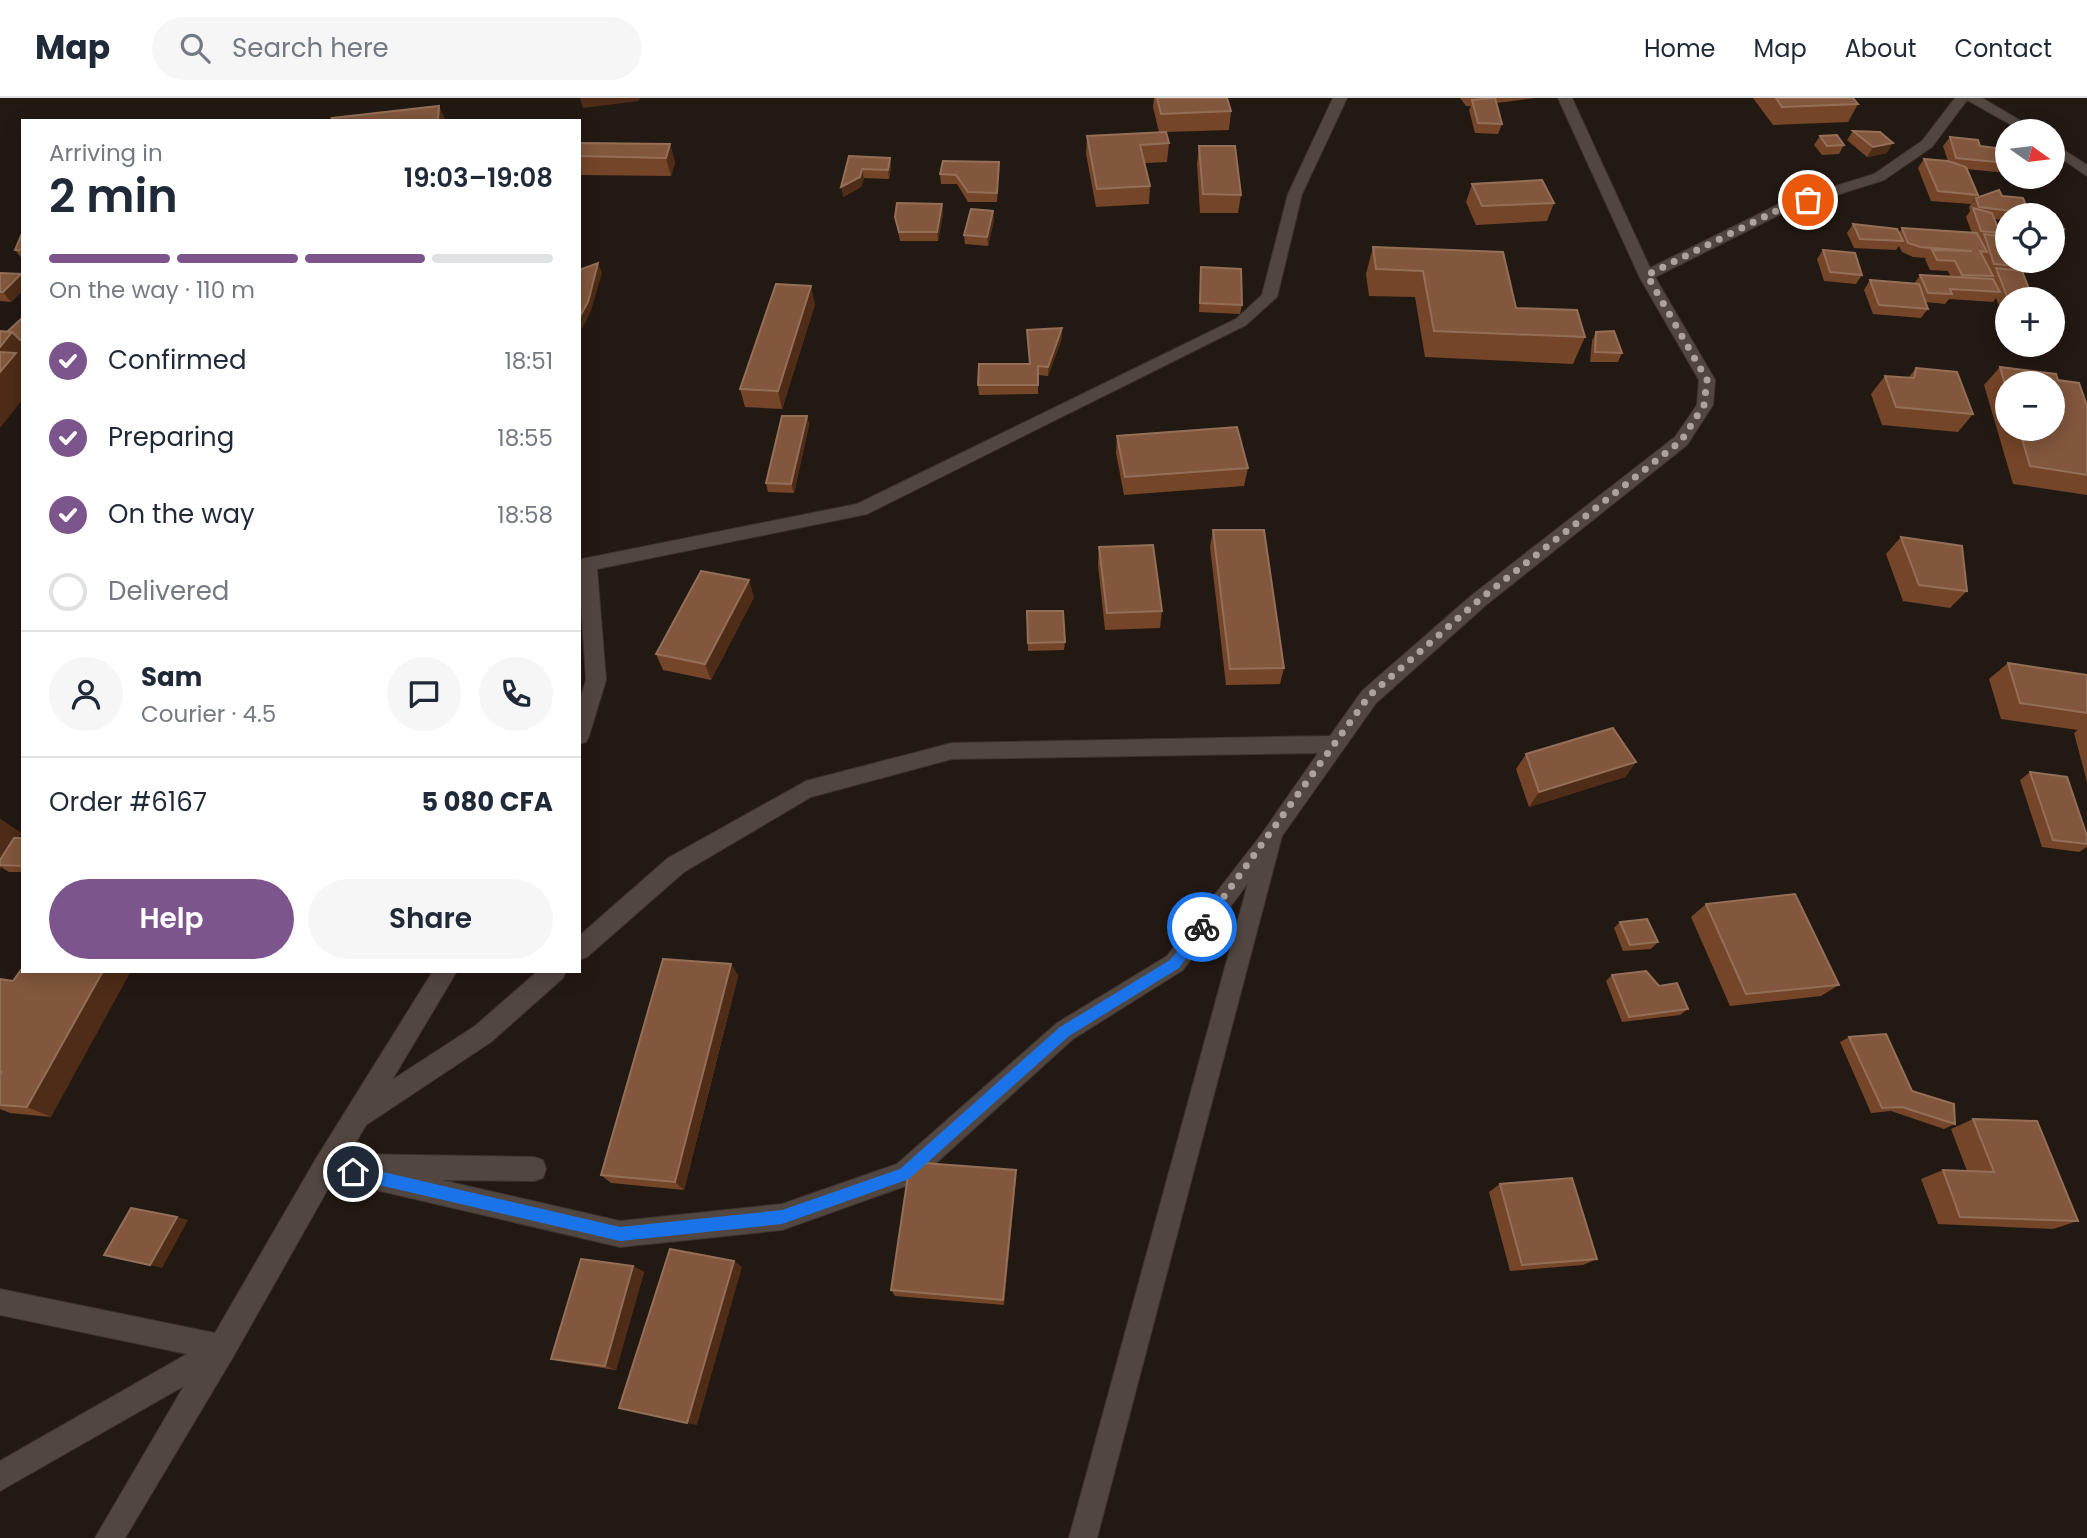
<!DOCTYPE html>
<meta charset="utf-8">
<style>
:root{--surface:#fff;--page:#f6f6f7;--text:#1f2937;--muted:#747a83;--line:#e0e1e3;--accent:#7d558d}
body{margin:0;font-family:Poppins,sans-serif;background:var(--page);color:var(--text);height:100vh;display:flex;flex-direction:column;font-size:26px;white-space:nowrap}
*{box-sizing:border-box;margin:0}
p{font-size:23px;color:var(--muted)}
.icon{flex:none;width:38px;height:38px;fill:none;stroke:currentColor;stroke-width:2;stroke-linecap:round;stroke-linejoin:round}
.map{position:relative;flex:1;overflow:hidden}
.details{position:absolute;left:21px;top:21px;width:560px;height:854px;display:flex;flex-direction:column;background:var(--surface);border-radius:0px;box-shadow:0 4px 18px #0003}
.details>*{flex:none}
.needle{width:46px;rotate:104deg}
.buttons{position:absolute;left:1995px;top:21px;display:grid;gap:14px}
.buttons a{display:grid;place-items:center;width:70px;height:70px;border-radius:50%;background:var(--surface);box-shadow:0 4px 18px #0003;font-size:35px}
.pin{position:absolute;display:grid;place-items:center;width:60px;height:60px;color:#fff;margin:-30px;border:4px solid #fff;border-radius:50%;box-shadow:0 2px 7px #0007}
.courier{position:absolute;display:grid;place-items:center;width:70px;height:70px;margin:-35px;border:5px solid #1a73e8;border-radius:50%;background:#fff;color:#222;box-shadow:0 2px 9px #0007}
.head em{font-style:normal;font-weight:600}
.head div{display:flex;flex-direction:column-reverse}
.head{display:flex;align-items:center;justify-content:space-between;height:119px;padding:0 28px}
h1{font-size:46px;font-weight:600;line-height:52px}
.bar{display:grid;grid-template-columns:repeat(4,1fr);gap:10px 7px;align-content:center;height:84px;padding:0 28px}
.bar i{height:9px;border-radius:5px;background:var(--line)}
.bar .on{background:var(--accent)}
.bar p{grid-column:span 4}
.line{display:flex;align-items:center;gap:18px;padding:0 28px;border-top:2px solid var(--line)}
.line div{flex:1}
.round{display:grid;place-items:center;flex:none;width:74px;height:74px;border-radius:37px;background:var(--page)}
ol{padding:0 28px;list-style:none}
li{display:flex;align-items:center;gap:21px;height:77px}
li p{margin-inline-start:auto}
li .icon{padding:7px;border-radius:50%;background:var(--accent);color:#fff;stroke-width:4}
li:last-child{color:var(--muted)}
li i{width:38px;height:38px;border:4px solid var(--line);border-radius:50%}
.cta{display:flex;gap:14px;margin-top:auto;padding:14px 28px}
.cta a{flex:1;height:80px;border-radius:42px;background:var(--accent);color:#fff;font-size:28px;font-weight:600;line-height:80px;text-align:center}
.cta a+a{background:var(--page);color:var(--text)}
header{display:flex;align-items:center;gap:42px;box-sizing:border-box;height:98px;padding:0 35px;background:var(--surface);border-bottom:2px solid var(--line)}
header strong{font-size:33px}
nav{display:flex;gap:38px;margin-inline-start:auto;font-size:24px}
.search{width:490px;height:63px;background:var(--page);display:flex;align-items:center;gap:18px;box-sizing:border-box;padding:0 24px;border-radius:38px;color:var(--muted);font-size:26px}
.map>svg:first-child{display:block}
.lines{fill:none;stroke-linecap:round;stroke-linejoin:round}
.minor-casing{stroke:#3b3330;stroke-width:2}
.minor{fill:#524640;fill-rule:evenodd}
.wall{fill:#744528;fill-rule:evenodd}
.shaded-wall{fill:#4e2c17}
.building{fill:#82573d;stroke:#946f58;stroke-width:2}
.route{fill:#1a73e8}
.done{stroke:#aca39f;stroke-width:7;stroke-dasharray:0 12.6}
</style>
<header>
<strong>Map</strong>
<div class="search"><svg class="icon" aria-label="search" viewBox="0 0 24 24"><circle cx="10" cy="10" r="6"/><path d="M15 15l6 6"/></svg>Search here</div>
<nav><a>Home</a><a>Map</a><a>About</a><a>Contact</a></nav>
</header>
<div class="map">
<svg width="2087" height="1440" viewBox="0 0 2087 1440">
<rect width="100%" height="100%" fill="#231913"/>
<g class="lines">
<defs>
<path id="minor" d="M1333 0H1347L1302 96 1277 199 1246 227 867 416 597 471 606 582 589 638 586 644 579 646V605L586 582 579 472 582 461 857 406 1236 221 1262 197 1288 96Z
M1558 0H1572L1650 170 1779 106 1874 76 1922 43 1955 0H1982L2038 33H2022L1967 2 1932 49 1884 82 1789 112 1655 179 1715 282 1713 307 1687 347 1486 507 1376 605 1282 738 1097 1440H1069L1248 785 1183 872 1073 941 914 1085 782 1132 620 1149 333 1082 233 1259 125 1440H95L184 1288 0 1393V1363L187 1256 0 1217V1191L215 1235 317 1059 433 873H457L392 982 475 928 538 873H566L563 880 491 944 366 1027 349 1056 534 1059 543 1062 546 1071 543 1080 534 1083 441 1082 620 1123 782 1106 897 1066 1057 925 1167 858 1261 737 1318 655 952 661 811 699 684 774 587 859 579 862V838L668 760 806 683 952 645 1330 638 1362 593 1472 497 1675 339 1697 307 1699 282 1640 180Z
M2053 45 2087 67V78L2053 55Z"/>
</defs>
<use href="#minor" class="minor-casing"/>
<use href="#minor" class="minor"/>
</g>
<path class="wall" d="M1154 0H1227L1231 13 1229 32 1166 34 1169 45 1167 64 1145 65 1150 88 1149 106 1096 109 1086 56 1087 38 1159 34 1153 9Z
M1460 0H1535L1496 5 1502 26 1498 36 1475 35 1469 12 1471 8H1466Z
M1753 0H1853L1858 6 1848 24 1773 27Z
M1853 33 1887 55 1867 59 1847 42Z
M1820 38 1844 47 1839 56 1822 57 1814 47Z
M1950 39 1980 48 2007 65V75L1966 71 1978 97 1971 106 1931 103 1918 70 1924 61 1948 63 1943 48Z
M579 45 670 46 675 65 671 78 579 77Z
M1199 48 1241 97 1238 115H1200L1197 66Z
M849 58 890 60 891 69 889 81 864 80 861 89 843 99Z
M999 64 997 104H968L957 86H941L940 76Z
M1472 86 1554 105 1547 123 1476 127 1466 104Z
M1999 92 2002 98 2023 100 2029 115 2055 116 2064 131 2056 140H2053V117H2007V122L1994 121 2000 135 1998 138 2007 139V163H2042L2037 170 2017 167 2014 172 2022 173 2033 201H2007V228L1996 200 1993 204 1949 201 1945 206 1926 204 1928 211 1921 220 1873 216 1864 192 1870 182 1914 186 1920 177 1951 179 1948 173 1930 172 1925 161 1927 160 1913 159 1902 154 1899 148 1896 152 1854 150 1847 135 1853 126 1897 131 1899 135 1902 130 1972 135 1966 119 1970 113 1969 109 1976 100Z
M942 106 943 116 938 143H900L895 119Z
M993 113 994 122 988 148 965 146 964 137Z
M23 133V162L15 152Z
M1373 149 1585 239 1573 266 1425 259 1415 199 1369 198 1366 176Z
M1823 152 1862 177 1856 186 1824 183 1817 161Z
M1201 169 1242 207 1240 216 1199 214Z
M0 175 23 179V192L11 204 0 203Z
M815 206 782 311 745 309 740 291Z
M1596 234 1622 255 1618 264H1590L1592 243Z
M1062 240 1048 278 1038 277V296L979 297 978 287 1029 266Z
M2000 269 2058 282 2087 308V397L2013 386 1984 287ZM2007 285 2053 331H2007Z
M1916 270 1973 316 1958 334 1882 327 1871 296 1885 278 1908 280Z
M807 318 809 327 794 395 768 394 766 385Z
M1117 338 1248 370 1244 388 1124 397 1116 355Z
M1213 432 1284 570 1280 586 1226 587 1210 449Z
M1901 439 1967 493 1950 510 1903 503 1886 456Z
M1099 449 1162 513 1160 530 1105 532 1098 466Z
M754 499 711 582 663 572 656 556Z
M1027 513 1065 544 1064 552 1028 553Z
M2008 565 2087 577V684L2074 635 2078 632 2001 621 1989 581Z
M1526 656 1636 664 1625 679 1529 709 1516 671Z
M2030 674 2087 738V749L2079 754 2042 749 2020 682Z
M0 721 21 735 18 740H23V774H9L1 769 0 771Z
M1706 806 1839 887 1821 898 1730 908 1691 819Z
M1620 824 1658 844 1651 851 1623 853 1614 830Z
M731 866 738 878 684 1092 611 1085 601 1077Z
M1612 877 1659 888 1688 911 1680 917 1622 924 1606 883Z
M0 881 51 1019 10 1015 0 1011Z
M1849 939 1912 993 1955 1026 1944 1031 1891 1013 1871 1015 1840 944Z
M1973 1021 2078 1123 2053 1131 1938 1126 1921 1081 1943 1072 1967 1073 1951 1031Z
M1016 1080 1004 1207 895 1198 891 1192Z
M1500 1086 1597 1161 1583 1167 1510 1173 1489 1094Z
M633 1168 644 1174 616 1272 564 1264 551 1261Z"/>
<path class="shaded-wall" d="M580 0H640L639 3 583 10Z
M439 8 446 23H438Z
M1893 45 1887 55 1867 59 1873 49Z
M670 46 675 65 671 78 666 60Z
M890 60 891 69 889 81 888 72Z
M862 71 864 80 861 89 843 99 841 89Z
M942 106 943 116 938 143 937 134Z
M993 113 994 122 988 148 987 139Z
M598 165 602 175 591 213 582 231 579 224V220Z
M21 176 23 179V192L11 204 3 194Z
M811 188 815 206 782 311 778 293Z
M1062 230V240L1048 278V269Z
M12 234 23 246V301L0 330V245Z
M807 318 809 327 794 395 791 386Z
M749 482 754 499 711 582 705 566Z
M1636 664 1625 679 1529 709 1539 694Z
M0 721 21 735 2 767H0Z
M731 866 738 878 684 1092 675 1084Z
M103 873H131L51 1019 27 1009Z
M1016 1072V1080L1004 1207 1003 1202Z
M177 1119 188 1122 162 1170 150 1167Z
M734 1163 742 1169 697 1327 687 1325Z
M633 1168 644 1174 616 1272 605 1268Z"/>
<path class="building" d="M1157 0H1227L1231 13 1161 16Z
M1495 0 1502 26 1478 25 1472 2Z
M1776 0H1853L1858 6 1782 9Z
M439 8 438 23H335L332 20Z
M1853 33 1880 34 1893 45 1873 49Z
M1166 34 1169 45 1140 47 1150 88 1097 91 1087 38Z
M1837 37 1844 47 1827 48 1820 38Z
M1950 39 1978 42 1980 48 2003 51 2007 65 1956 60Z
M579 45 670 46 666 60 579 58Z
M1199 48H1235L1241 97 1203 96Z
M849 58 890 60 888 72 862 71 860 79 841 89Z
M1924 61 1948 63 1966 69 1978 97 1938 93Z
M943 63 999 64 997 95 968 94 956 77 940 76Z
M1542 82 1554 105 1482 108 1472 86Z
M1999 92 2002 98 2023 100 2029 115 1979 109 1976 100Z
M897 105 942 106 937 134H899L895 119Z
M1973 110 1992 115 2000 135 1981 133Z
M971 111 993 113 987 139 964 137Z
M2029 114 2055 116 2064 131 2053 130V117H2031Z
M1853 126 1897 131 1903 143 1860 141Z
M1902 130 1977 135 1987 154 1980 153 1993 178 1962 177 1955 163 1937 162 1932 152 1972 153 1920 149 1908 145Z
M23 133V152H15Z
M1984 136 2007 139V163H2015L2017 168 1994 166Z
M1373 149 1503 154 1516 210 1577 212 1585 239 1434 233 1423 173 1376 171Z
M1823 152 1855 155 1862 177 1830 174Z
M598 165 588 204 579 220V172Z
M1201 169 1241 171 1242 207 1200 205Z
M1996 170 2022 173 2033 201H2008Z
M0 175 21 176 3 194H0Z
M1920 177 1993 181 2000 194 1950 191 1952 196 1928 195Z
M1870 182 1919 186 1928 211 1879 207Z
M776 186 811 188 778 293 740 291Z
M23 219V243L20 242 12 234H7Z
M1062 230 1048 269 1038 268V287H978L979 266H1030L1027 232Z
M0 233 12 234 0 249Z
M1614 233 1622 255 1595 254 1596 234Z
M0 254 16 255 0 274Z
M2000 269 2056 276 2058 282 2079 285 2087 308V377L2030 368 2019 331H2053V285H2007V294Z
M1916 270 1957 274 1973 316 1896 309 1885 278 1914 280Z
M782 318H807L791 386 766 385Z
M1237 329 1248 370 1125 379 1117 338Z
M1213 432H1264L1284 570 1230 571Z
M1901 439 1962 448 1967 493 1919 487Z
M1153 447 1162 513 1107 515 1099 449Z
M701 473 749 482 705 566 656 556Z
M1027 513H1063L1065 544 1028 545Z
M2008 565 2087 577V615L2020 605Z
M1613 630 1636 664 1539 694 1526 656Z
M2030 674 2067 679 2087 738V746L2053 742Z
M14 740H23V768L0 767V762Z
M1795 796 1839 887 1746 896 1706 806Z
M1647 821 1658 844 1630 847 1620 824Z
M663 861 731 866 675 1084 601 1077Z
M23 869V873H103L27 1009 0 1007V977L2 973 0 977V881L13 883Z
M1646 873 1659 888 1677 885 1688 911 1629 919 1612 877Z
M1886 936 1912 993 1954 1006 1955 1026 1902 1009 1882 1010 1849 939Z
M1973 1021 2037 1023 2078 1123 1960 1119 1943 1072 1994 1074Z
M910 1064 1016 1072 1003 1202 891 1192Z
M1572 1080 1597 1161 1522 1167 1500 1086Z
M131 1110 177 1119 150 1167 104 1157Z
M670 1151 734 1163 687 1325 619 1310Z
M581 1161 633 1168 605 1268 551 1261Z"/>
<path class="route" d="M1202 823 1206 825V833L1179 870 1069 938 909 1081 782 1126 620 1143 353 1081 346 1074 353 1067 620 1129 782 1112 900 1071 1060 929 1170 862Z"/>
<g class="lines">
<path class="done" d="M1202 829 1369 598 1479 502 1681 343 1704 307 1707 282 1647 177 1784 109 1808 102"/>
</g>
</svg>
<div class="buttons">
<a><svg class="needle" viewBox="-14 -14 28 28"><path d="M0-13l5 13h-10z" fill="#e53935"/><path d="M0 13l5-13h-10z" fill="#747a83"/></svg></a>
<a><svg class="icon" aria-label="locate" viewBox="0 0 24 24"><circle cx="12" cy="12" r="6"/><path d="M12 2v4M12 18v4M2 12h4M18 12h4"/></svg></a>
<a>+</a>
<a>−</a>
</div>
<div class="pin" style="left:1808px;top:102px;background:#ea580c"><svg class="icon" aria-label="bag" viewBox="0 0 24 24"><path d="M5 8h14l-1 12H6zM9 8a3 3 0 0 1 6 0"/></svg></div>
<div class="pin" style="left:353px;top:1074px;background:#1f2937"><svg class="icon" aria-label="home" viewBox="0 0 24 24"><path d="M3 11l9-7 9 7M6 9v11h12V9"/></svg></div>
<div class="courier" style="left:1202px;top:829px"><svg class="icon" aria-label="bike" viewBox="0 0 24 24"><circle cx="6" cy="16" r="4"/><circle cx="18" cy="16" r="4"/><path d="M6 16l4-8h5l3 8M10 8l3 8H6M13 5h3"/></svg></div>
<section class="details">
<div class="head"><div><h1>2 min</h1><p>Arriving in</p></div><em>19:03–19:08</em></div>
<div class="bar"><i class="on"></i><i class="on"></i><i class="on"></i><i></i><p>On the way · 110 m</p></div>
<ol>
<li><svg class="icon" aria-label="check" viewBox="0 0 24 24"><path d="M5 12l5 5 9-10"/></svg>Confirmed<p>18:51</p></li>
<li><svg class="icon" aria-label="check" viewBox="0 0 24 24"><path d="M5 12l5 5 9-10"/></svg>Preparing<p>18:55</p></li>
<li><svg class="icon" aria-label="check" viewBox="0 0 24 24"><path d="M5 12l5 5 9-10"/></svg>On the way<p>18:58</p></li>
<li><i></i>Delivered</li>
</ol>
<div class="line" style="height:126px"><a class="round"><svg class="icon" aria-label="person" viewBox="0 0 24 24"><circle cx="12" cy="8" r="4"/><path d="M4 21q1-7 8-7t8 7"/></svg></a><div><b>Sam</b><p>Courier · 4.5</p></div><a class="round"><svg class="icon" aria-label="chat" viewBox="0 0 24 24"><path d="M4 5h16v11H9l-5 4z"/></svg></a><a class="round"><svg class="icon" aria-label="phone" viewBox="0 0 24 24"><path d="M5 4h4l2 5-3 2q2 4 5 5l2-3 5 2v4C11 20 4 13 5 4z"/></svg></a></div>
<div class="line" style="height:91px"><div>Order #6167</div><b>5 080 CFA</b></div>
<div class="cta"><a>Help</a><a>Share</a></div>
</section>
</div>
